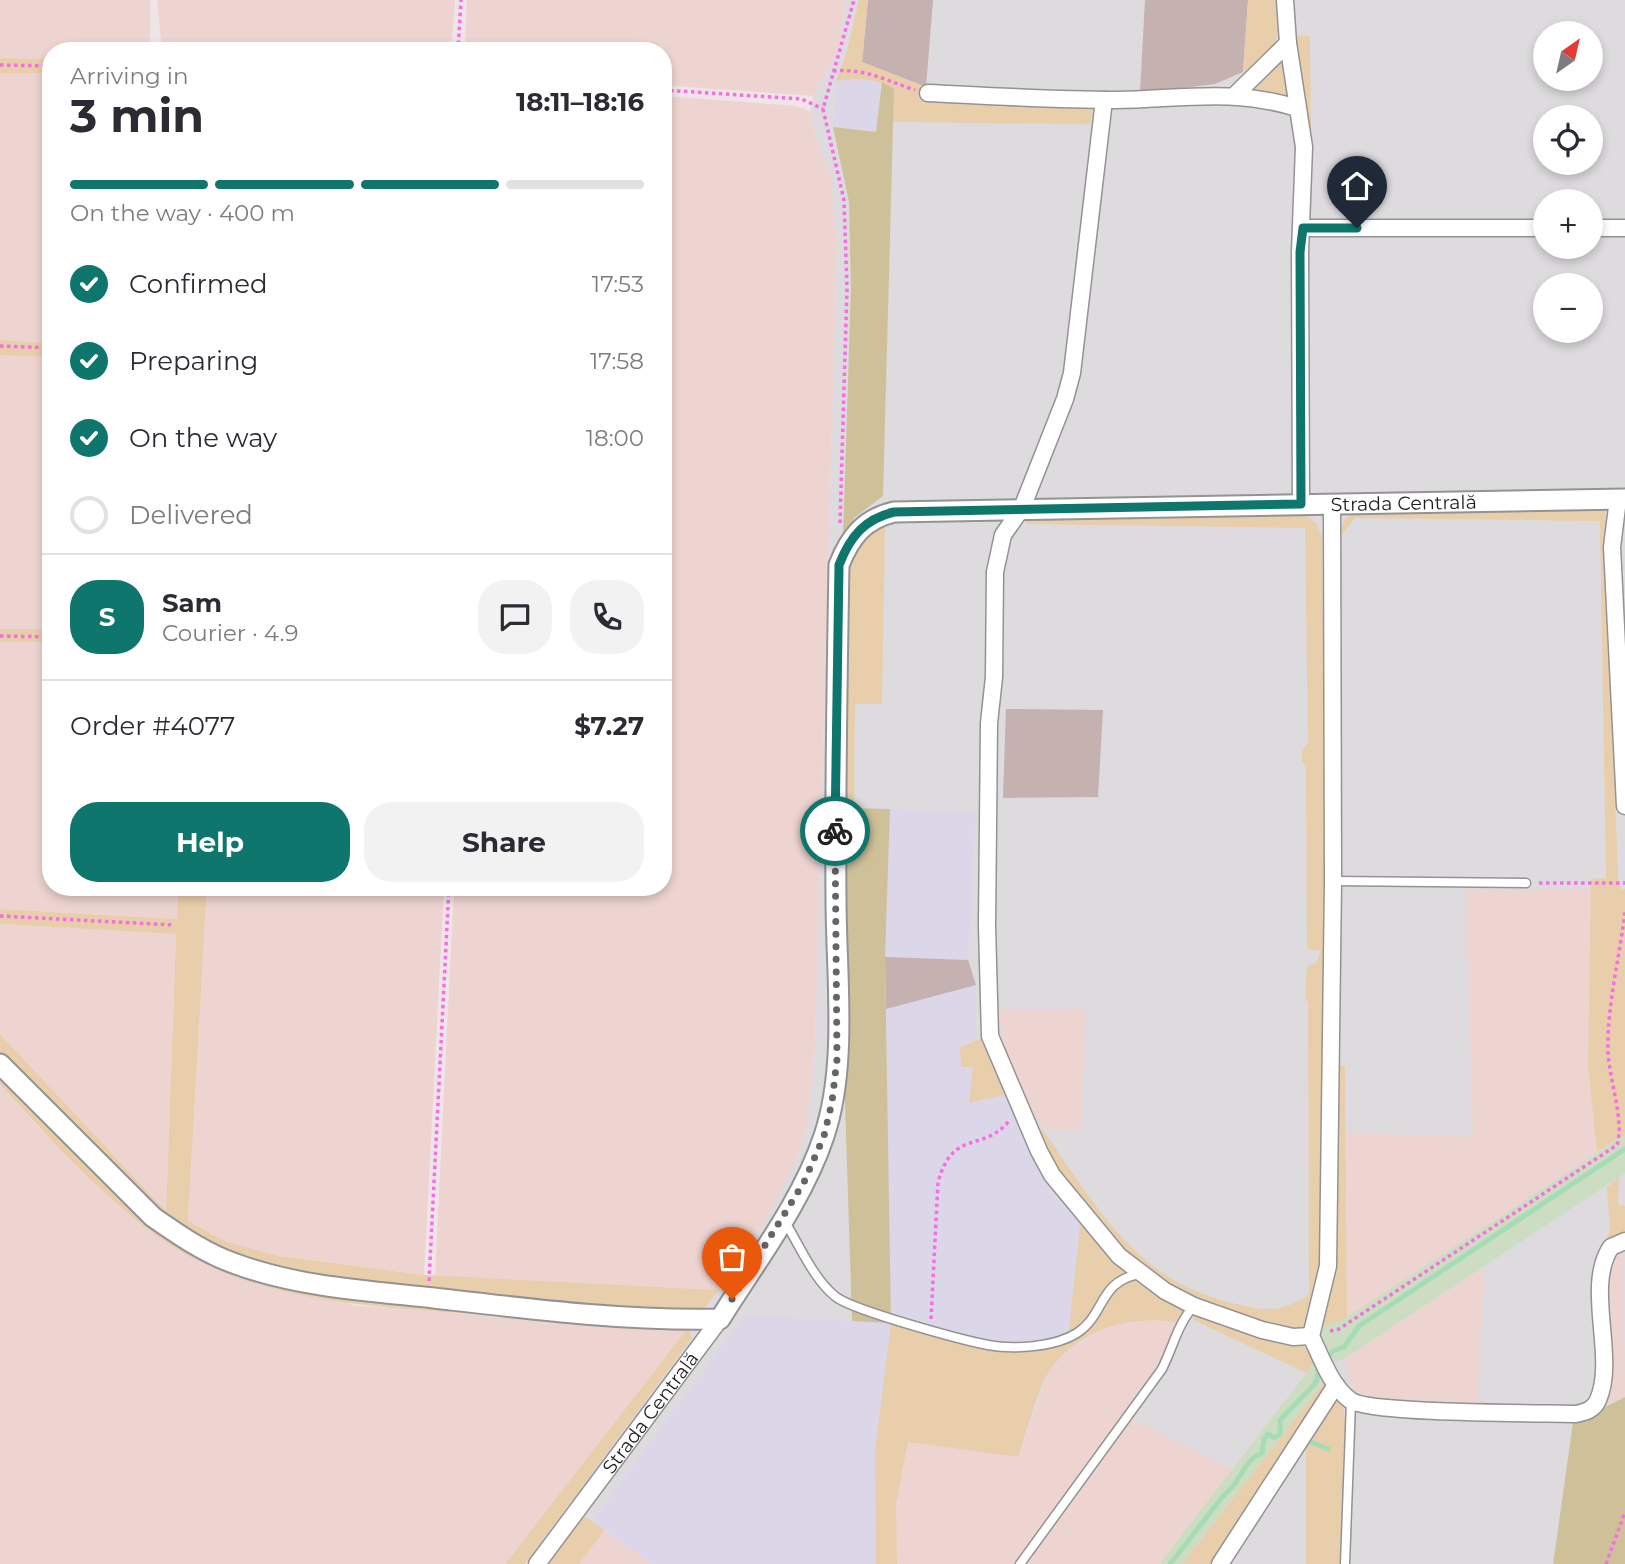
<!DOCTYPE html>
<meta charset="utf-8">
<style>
:root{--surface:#fff;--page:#f2f2f3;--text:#2b2b33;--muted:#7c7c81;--line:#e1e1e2;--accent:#0f766e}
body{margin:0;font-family:Montserrat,sans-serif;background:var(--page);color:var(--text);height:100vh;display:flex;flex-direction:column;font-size:26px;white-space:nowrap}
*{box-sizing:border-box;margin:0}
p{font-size:23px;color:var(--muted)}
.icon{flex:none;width:38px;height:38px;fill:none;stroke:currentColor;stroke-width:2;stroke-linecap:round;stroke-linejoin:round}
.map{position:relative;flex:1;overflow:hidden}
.sheet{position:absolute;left:42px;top:42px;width:630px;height:854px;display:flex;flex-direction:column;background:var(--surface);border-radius:28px;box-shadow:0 4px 10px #0003}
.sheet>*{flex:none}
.needle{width:46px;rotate:34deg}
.controls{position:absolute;left:1533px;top:21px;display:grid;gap:14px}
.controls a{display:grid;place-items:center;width:70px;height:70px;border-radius:50%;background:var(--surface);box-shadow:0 4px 10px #0003;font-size:35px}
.pin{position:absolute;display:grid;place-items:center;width:60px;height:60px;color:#fff;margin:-72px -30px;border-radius:50% 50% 50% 0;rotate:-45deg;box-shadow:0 0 7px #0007}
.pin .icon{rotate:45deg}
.courier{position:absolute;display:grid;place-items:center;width:70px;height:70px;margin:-35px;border:5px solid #0f766e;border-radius:50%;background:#fff;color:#222;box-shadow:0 2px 9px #0007}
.summary em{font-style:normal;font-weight:700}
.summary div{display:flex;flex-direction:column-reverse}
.summary{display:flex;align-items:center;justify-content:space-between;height:119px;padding:0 28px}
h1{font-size:46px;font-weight:700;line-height:52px}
.bar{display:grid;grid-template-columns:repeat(4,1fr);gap:10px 7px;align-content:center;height:84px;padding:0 28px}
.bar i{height:9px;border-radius:5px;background:var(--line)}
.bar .on{background:var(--accent)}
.bar p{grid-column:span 4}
.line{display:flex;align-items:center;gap:18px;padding:0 28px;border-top:2px solid var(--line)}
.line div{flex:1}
.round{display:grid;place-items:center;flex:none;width:74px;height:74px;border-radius:28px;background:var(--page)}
ol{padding:0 28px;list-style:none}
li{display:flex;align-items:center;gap:21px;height:77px}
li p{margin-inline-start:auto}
li .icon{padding:7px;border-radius:50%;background:var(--accent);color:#fff;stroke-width:4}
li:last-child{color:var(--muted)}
li i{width:38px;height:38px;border:4px solid var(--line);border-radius:50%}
.primary-button{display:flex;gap:14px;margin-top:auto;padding:14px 28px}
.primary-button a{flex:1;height:80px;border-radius:28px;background:var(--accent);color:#fff;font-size:28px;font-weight:700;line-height:80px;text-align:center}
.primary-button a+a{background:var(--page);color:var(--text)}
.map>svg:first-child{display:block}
.residential{fill:#dddbdd;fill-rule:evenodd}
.industrial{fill:#dbd7e8}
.construction{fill:#c4b1b0}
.farmland{fill:#eed4d0}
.grass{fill:#e9ceab}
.forest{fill:#cec19a}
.wetland{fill:#cdddc2}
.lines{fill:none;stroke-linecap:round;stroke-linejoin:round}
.stream{stroke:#a6dcb5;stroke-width:5}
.service-casing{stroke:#939393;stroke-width:11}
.minor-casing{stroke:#939393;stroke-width:19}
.tertiary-casing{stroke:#939393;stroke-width:23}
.path{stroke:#f86de3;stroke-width:3.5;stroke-dasharray:3.5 3.5;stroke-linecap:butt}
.service{stroke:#fff;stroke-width:8}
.minor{stroke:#fff;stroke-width:16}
.tertiary{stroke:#fff;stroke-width:19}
.done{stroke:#686465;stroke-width:7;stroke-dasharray:0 12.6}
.route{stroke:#0f766e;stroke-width:9}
.labels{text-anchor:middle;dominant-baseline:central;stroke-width:5;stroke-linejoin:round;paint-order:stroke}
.street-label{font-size:19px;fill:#1f1f1f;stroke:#fff}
</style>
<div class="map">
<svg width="1625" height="1564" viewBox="0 0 1625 1564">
<rect width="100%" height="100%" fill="#efe5e8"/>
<path class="residential" d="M844 0H1625V1397L1573 1422 1553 1564H652L556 1496 725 1283 768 1214 797 1158 807 1126 815 1046 837 239 831 179 810 119 813 96 840 47ZM1545 33H1591V79H1545ZM1545 117H1591V163H1545ZM1545 201H1591V247H1545ZM1545 285H1591V331H1545Z"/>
<path class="industrial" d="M865 79 882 82 877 132 833 127 836 81Z
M890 809 976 813 968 960 885 957Z
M976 985V1039L960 1047 974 1066 970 1103 1008 1094 1081 1214 1069 1331 1045 1340 990 1342 891 1312 886 1009Z
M744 1316 891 1323 875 1451 876 1564H652L592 1522Z"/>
<path class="construction" d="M868 0H933L926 87 862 62Z
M1145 0H1248L1243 72 1215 84 1140 93Z
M1006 709 1103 710 1098 797 1003 798Z
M885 957 968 960 976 985 886 1009Z"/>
<path class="farmland" d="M0 0H150V51H51V59L0 58Z
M157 0H455L451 51H162Z
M467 0H844L840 47 813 96 663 85V51H465Z
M0 73H51V343L0 340Z
M663 96 796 106 811 112 810 119 831 179 837 239 815 1046 807 1126 797 1158 768 1215 719 1290 435 1276 454 887H663Z
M0 355 51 357V629H0Z
M0 642H51V887H178L177 919 0 909Z
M207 887H444L424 1275 279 1256 227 1242 188 1221Z
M1466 889H1591L1588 1066 1597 1152 1347 1317 1346 1133 1473 1137Z
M0 924 176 934 166 1211 0 1034Z
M1085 1009 1081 1129H1042L1007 1060 998 1010Z
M0 1084 37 1126 131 1214 352 1305 686 1332 505 1564H0Z
M1623 1249 1625 1397 1608 1404 1610 1262 1617 1251Z
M1484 1267 1477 1406 1371 1399 1352 1390 1344 1359Z
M1147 1318 1175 1322 1171 1342 1157 1368 1014 1564H897L896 1502 908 1442 1018 1456 1049 1371 1071 1348 1111 1324Z
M1133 1419 1232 1470 1159 1564H1027Z
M605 1530 652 1564H579Z"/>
<path class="grass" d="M859 0H868L862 62 926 87 1094 104 1090 124 891 122 893 89C875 78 857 78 836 81L846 55Z
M1248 0H1278C1281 41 1278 49 1243 72Z
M1293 36H1310L1311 134 1302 102Z
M1283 53 1290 100 1249 88Z
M0 58 51 59V73H0Z
M0 340 51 343V357L0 355Z
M1605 509 1618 878 1621 889H1625V1135L1597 1152 1588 1066 1591 879 1606 878 1600 521 1355 518 1341 536 1344 520 1352 514Z
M1305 515 1317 524 1322 537 1326 924 1323 1261 1307 1327 1295 1332 1196 1302 1123 1254 1056 1172 1038 1139 1042 1129C1095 1203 1133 1278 1228 1302 1263 1311 1278 1314 1309 1295L1308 1001H1305L1307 966 1316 963 1321 951 1307 949 1306 766 1302 761V750L1308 743 1305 528 1025 524 1030 518Z
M885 526 882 704H855L854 808H842L847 570C853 547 864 537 885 526Z
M0 629H51V642H0Z
M178 887H207L188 1221 227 1242 279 1256 424 1275 719 1290 702 1312 652 1314 354 1284 245 1261 166 1220 100 1159 0 1053V1034L166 1211 176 934 0 924V909L177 919Z
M984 1037 1008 1094 969 1103 973 1067H961L960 1047Z
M1338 1065 1345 1066 1347 1317 1316 1330Z
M0 1072 98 1175 235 1269 689 1328 692 1338 525 1564H505L685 1332C613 1326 541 1320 469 1314 373 1307 273 1302 187 1255 125 1221 47 1137 0 1084Z
M1619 1177 1618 1205 1625 1206V1236L1605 1244 1610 1230 1607 1187Z
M1081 1214 1129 1272C1097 1278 1097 1318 1069 1331Z
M1136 1280 1188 1307 1175 1322C1128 1315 1079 1330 1050 1370 1038 1387 1026 1434 1018 1457L908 1442 896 1503 897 1564H876L875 1451 891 1323C949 1339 1037 1375 1088 1327 1109 1307 1104 1287 1136 1280Z
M1196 1312 1302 1344 1316 1361 1307 1373 1193 1320Z
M1327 1378V1385L1215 1564H1182Z
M1338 1394C1356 1428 1344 1523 1342 1564H1306V1443Z
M584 1516 605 1530 579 1564H548Z"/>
<path class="forest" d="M882 82 894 89 883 496 854 518 843 537 851 288 849 202 833 127 876 132Z
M842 808 890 809 885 957 891 1323 852 1321 844 1070Z
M1625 1397V1564H1553L1573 1422Z"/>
<path class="wetland" d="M1625 1135V1173L1344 1359 1330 1364 1316 1330 1347 1317Z
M1316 1361 1327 1378 1182 1564H1159Z"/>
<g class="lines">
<path class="stream" d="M1311 1442 1328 1449
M1170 1564 1224 1495C1241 1483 1242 1461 1262 1453L1264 1439 1268 1434 1274 1438 1280 1434V1420L1312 1387 1317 1380 1318 1369 1333 1351 1344 1347 1359 1326 1625 1149"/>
<defs>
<path id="service" d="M1333 881 1526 883
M785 1222C800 1246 814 1280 836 1297 855 1311 962 1340 988 1345 1013 1350 1055 1347 1077 1333 1106 1314 1098 1282 1139 1274
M1020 1564 1162 1369C1173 1347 1178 1323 1194 1306
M1345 1564 1351 1402"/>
<g id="minor">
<path d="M1285 0 1288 43 1304 147 1300 252 1301 504"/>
<path d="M928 93C990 96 1053 100 1116 100 1181 99 1233 88 1297 108"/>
<path d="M1236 94 1288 43"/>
<path d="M1104 100 1072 373 1065 399 1022 508 1003 535 995 572 994 677 989 723 987 926 990 1036 1039 1151 1052 1175 1119 1256 1165 1291 1194 1306 1262 1330 1293 1337 1311 1336"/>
<path d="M1303 228H1545"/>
<path d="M1591 228H1625"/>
<path d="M1618 499 1612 547 1625 806"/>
<path d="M1332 503 1333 881 1328 1266 1311 1336C1321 1357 1331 1386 1350 1400 1368 1414 1542 1413 1576 1414 1585 1412 1594 1410 1598 1400 1617 1357 1584 1287 1611 1247L1625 1241"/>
<path id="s1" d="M537 1564 720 1319"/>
<path d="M1220 1564 1336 1385"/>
</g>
<g id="tertiary">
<path id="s2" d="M0 1064 153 1217C179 1235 206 1254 236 1264 298 1287 369 1291 434 1298 529 1309 624 1321 720 1319 756 1261 802 1202 824 1136 848 1065 836 973 836 899 835 787 837 676 839 565 850 537 864 519 894 512L1625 499"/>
</g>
</defs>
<use href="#service" class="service-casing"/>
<use href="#minor" class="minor-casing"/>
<use href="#tertiary" class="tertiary-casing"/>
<path class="path" d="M458 51 461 0
M0 65 51 66
M833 71C864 68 885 80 915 90
M663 90 802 99 823 109
M0 346 51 348
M840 523 847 288 844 200 823 109 854 0
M0 636 51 637
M1539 883H1625
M0 916 174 925
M429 1281 449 887
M931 1319 938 1182C953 1128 983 1153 1009 1121
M1330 1331 1339 1329 1617 1145C1625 1120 1608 1078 1608 1048 1607 1007 1620 954 1625 912
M1606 1564 1625 1512"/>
<use href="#service" class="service"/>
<use href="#minor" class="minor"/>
<use href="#tertiary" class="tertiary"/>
</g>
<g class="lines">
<path class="done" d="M732 1299 804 1182 824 1136 832 1102 837 1059 835 831"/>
<path class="route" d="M835 831 839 565C850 537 864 519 894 512L1301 504 1300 252 1303 228H1357"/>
</g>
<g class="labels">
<g class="street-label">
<text stroke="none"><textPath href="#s2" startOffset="2174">Strada Centrală</textPath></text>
<text stroke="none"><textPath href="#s1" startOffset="189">Strada Centrală</textPath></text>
</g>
</g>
</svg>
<div class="controls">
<a><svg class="needle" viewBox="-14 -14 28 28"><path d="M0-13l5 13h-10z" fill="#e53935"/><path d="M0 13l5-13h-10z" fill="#7c7c81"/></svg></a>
<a><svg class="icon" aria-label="locate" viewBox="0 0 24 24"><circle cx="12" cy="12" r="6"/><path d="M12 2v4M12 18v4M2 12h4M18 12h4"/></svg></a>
<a>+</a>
<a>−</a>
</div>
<div class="pin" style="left:732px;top:1299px;background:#ea580c"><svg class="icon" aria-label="bag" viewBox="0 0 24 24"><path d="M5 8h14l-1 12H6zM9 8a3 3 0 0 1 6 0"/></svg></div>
<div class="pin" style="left:1357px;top:228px;background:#1f2937"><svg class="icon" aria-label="home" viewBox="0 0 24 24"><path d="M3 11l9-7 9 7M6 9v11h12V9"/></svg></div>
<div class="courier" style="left:835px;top:831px"><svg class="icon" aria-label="bike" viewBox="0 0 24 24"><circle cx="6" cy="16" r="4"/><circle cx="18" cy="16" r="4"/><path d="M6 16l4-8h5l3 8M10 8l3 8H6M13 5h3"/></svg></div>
<section class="sheet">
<div class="summary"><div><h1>3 min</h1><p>Arriving in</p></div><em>18:11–18:16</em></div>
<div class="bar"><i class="on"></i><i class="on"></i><i class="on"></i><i></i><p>On the way · 400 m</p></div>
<ol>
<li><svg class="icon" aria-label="check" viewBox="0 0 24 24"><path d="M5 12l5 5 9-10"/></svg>Confirmed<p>17:53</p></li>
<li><svg class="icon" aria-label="check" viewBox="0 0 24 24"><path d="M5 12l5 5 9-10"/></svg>Preparing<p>17:58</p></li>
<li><svg class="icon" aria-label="check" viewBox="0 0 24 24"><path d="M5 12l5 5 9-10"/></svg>On the way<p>18:00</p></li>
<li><i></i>Delivered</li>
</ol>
<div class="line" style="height:126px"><b class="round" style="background:var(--accent);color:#fff">S</b><div><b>Sam</b><p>Courier · 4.9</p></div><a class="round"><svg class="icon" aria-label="chat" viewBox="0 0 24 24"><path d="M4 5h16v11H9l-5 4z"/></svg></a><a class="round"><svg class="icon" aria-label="phone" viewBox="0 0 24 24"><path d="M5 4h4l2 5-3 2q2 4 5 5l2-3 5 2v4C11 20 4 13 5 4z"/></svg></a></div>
<div class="line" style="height:91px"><div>Order #4077</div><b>$7.27</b></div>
<div class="primary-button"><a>Help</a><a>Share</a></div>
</section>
</div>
